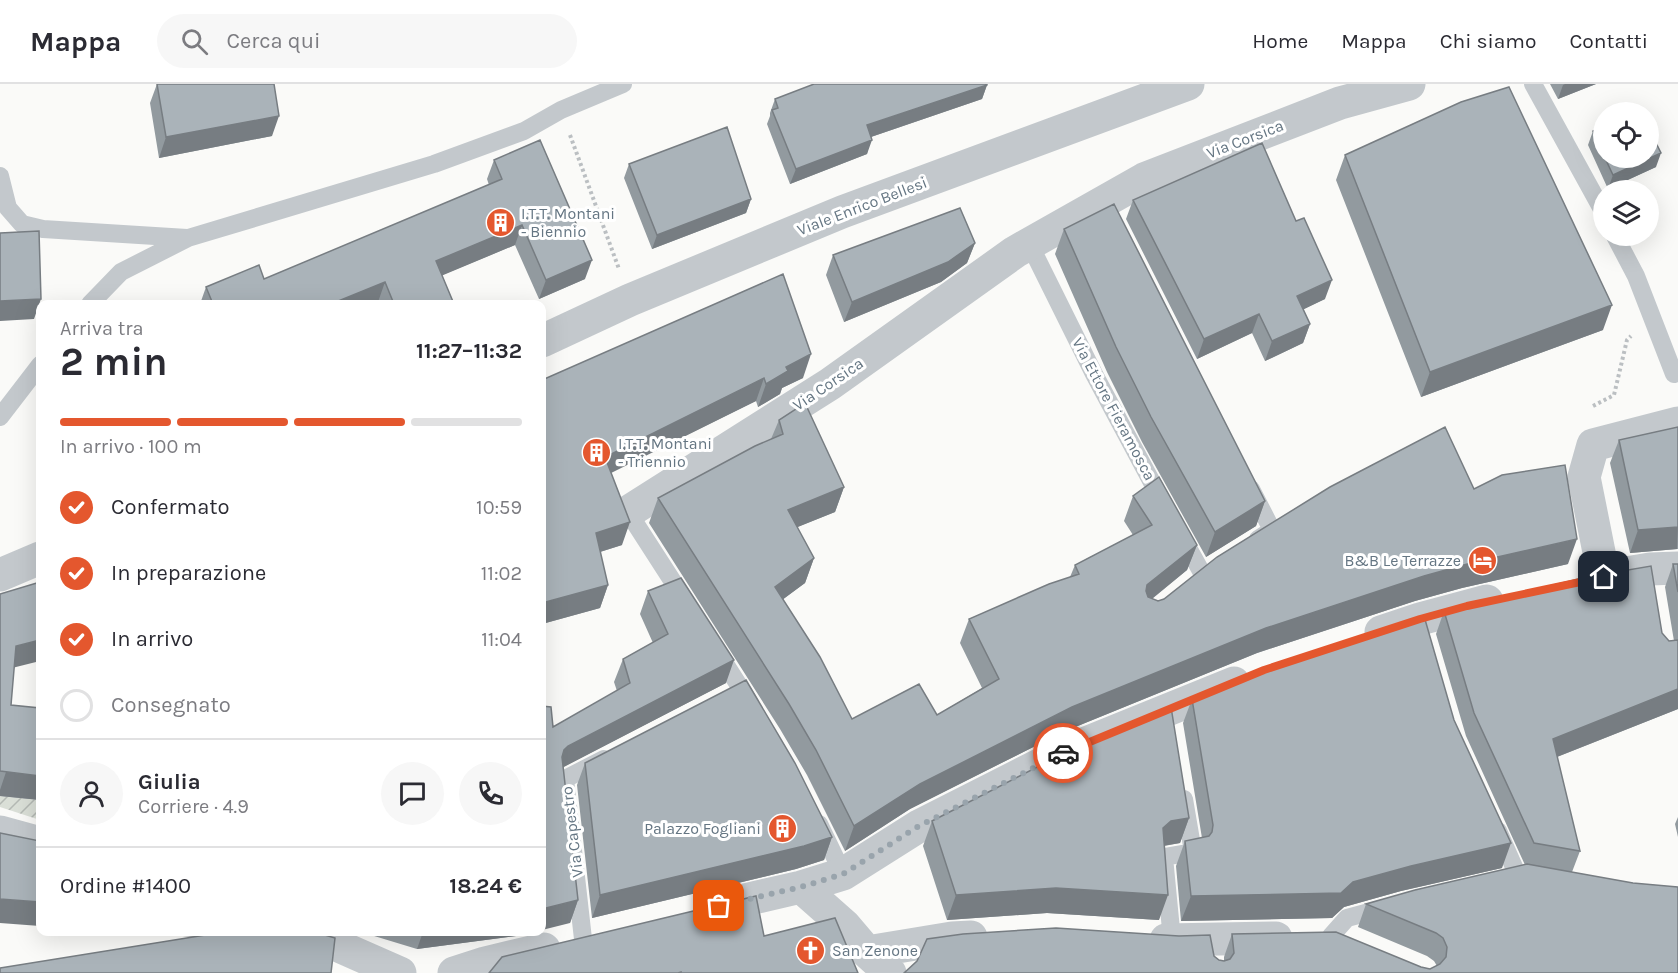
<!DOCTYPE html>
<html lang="it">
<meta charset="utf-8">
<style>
:root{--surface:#fff;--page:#f7f7f7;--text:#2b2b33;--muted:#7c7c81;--line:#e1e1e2;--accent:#e4572e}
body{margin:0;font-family:Karla,sans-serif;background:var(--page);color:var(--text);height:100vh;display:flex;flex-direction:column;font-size:22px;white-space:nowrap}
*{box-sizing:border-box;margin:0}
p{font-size:20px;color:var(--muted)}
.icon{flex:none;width:33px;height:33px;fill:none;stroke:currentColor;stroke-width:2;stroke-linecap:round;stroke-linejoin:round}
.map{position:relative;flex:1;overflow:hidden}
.side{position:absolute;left:36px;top:216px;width:510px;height:636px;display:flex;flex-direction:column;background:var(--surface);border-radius:12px;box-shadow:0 6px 24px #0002}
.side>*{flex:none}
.fabs{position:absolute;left:1593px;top:18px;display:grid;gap:12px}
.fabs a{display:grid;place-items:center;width:66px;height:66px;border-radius:50%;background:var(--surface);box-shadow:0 6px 24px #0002;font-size:30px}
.pin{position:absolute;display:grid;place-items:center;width:51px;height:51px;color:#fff;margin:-26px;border-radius:12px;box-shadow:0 3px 9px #0006}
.courier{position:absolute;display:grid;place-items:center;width:60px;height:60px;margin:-30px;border:4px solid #e4572e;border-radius:50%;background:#fff;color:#222;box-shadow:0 2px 8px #0007}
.headline em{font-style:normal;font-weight:700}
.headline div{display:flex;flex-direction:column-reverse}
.headline{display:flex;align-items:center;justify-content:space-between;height:102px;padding:0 24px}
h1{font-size:39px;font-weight:700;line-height:45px}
.bar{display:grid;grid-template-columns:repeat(4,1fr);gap:9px 6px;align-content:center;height:72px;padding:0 24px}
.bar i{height:8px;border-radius:4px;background:var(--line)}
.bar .active{background:var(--accent)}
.bar p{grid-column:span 4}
.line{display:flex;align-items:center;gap:15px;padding:0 24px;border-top:2px solid var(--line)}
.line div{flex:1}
.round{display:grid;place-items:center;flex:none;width:63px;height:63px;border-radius:32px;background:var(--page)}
ol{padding:0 24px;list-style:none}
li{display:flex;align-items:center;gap:18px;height:66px}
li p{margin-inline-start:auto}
li .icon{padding:6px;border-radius:50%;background:var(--accent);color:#fff;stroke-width:4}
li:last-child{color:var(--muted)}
li i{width:33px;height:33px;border:3px solid var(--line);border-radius:50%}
header{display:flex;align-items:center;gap:36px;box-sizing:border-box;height:84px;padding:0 30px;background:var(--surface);border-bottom:2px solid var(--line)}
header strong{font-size:28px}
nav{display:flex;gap:33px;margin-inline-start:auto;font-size:21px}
.search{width:420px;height:54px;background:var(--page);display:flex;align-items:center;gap:15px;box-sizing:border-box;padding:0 21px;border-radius:33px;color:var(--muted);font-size:22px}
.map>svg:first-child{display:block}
.garden{fill:url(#garden-furrows)}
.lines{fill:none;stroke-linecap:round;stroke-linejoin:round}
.path{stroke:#bbbfc2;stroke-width:4;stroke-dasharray:3 3;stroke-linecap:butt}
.lane{stroke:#c3c8cc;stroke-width:18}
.street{stroke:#c3c8cc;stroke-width:33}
.wall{fill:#929a9f}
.shaded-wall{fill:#777d82}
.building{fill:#aab3b9;stroke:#777d82;stroke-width:1.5}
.done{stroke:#99a4ac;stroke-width:6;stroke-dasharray:0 10.8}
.route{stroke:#e4572e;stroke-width:8}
.labels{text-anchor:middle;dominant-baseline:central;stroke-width:6;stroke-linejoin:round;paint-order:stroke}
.street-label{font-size:16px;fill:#657683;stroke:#fff}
.poi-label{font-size:16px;fill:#657683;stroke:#fff;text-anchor:start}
</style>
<header>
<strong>Mappa</strong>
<div class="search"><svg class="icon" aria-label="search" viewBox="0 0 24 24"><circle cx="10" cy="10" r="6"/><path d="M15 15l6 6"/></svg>Cerca qui</div>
<nav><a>Home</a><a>Mappa</a><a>Chi siamo</a><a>Contatti</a></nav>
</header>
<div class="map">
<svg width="1678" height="889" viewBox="0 0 1678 889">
<defs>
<pattern id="garden-furrows" width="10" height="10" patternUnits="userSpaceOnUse" patternTransform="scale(1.5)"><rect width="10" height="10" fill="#dadfd7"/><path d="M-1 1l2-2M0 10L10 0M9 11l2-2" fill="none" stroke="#b4b9b4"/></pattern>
</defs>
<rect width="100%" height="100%" fill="#fafaf8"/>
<path class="garden" d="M0 712 40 716V736L0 723Z"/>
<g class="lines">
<path class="path" d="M570 51 619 185
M1593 322 1614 311 1627 256 1631 252"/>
<path class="lane" d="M1533 0 1604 129
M0 92 8 124 22 140 43 145 187 154
M1615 152 1636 192 1674 290
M1029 159 1094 290 1163 419
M90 220 121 188 188 154 434 80 524 47 561 26 623 0
M0 333 40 281
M1251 405 1272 446 1258 455
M628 428 686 518
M1181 451 1202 489
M717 567 750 619
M819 740 843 790
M1498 747 1518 792
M1331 852 1347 834 1384 824
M583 855 565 695 604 675
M1172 856 1164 773 1193 768 1184 715"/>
<path class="street" d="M542 257 630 216 842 128 1188 0
M628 428 830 300 1015 168 1144 95 1340 19 1409 0
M0 491 40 474
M1608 492 1650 485 1678 484
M1604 493 1584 393 1593 361 1678 339
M1381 548 1420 535 1487 517
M0 748 40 759
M801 803 844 841 867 868 890 889
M714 823 801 803 843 790 919 742 1071 665 1234 599
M299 848 334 860 400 889
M1166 856 1276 854
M867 868 952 854 971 853
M454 889 485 879 544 865"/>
</g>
<path class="wall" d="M157 0H274L272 52 159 74 150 19Z
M1550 0H1596L1558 15Z
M987 1 982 15 871 53 867 70 790 100 767 40 770 32V29L775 15Z
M1604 42V74H1648L1656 83 1608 105 1588 61 1593 47Z
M1345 71 1603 246 1421 313 1336 96Z
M494 76 585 195 539 215 515 161 442 191 454 220H379L378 218 371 220H200L206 203 264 195 489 101 487 95Z
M629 80 751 115 746 129 652 165 624 94Z
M1133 116 1325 215 1303 225 1310 240 1303 259 1265 277 1252 249 1197 275 1126 135Z
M1064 145 1265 417 1256 442 1206 473 1142 358 1107 288 1055 170Z
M975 159 967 179 941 198 844 238 826 191 833 171Z
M803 294 782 304 780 310 758 323 756 317 611 388 622 461 600 468 608 501 600 524 542 540V296Z
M779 336 844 403 835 428 797 443 814 474 805 499 783 515 852 635 937 631 982 604 960 559 969 535 1070 493 1075 481 1133 451 1124 437 1133 412 1197 461 1187 486 1152 515 1158 517 1474 405 1568 480 1462 504 1415 517 1257 569 1063 648 910 725 845 767 807 691 780 645 649 439 658 414 771 355Z
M1678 343V465L1630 469 1610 379 1619 356Z
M1673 480H1678V625L1557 673 1580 767 1572 788 1678 889H904L1214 872 1219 876 1224 877V873L1232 850 1421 883 1430 885 1437 882 1434 877 1427 872 1358 843 1366 820 1525 781 1466 652 1436 550 1444 527 1662 549 1669 557H1674L1665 503Z
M648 507 726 599 563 683 578 816 570 839 553 643 617 607 614 598 623 575 653 559 640 530Z
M0 510 14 583 11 621 40 624V716L0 712Z
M1192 615 1454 636 1502 784 1401 807 1344 823 1332 834 1181 837 1176 782 1185 757 1202 754 1183 639Z
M585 679 832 753 824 776 796 785 592 834 577 701Z
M1678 733V753L1675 740Z
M1189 734 1180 759 1164 762 1159 836 1047 829 947 836 923 762 932 737Z
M361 848H536L516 852 417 865Z"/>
<path class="shaded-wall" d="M1565 0H1596L1558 15 1563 1Z
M987 1 982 15 862 56 867 41Z
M279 32 272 52 159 74 166 53Z
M872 56 867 70 790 100 796 85Z
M1661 69 1656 83 1608 105 1613 91Z
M751 115 746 129 652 165 657 151Z
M522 141 515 161 429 197 436 177Z
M975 159 967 179 941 198 844 238 852 218Z
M592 176 585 195 539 215 546 196Z
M1332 196 1325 215 1290 232 1297 212Z
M385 198 378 218 371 220H331Z
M41 215 34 235 0 237V217Z
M1612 221 1603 246 1421 313 1430 288Z
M1259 230 1252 249 1197 275 1204 255Z
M1310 240 1303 259 1265 277 1272 257Z
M811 270 803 294 782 304 780 310 758 323 766 300 786 283Z
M764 294 756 317 597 396 605 373Z
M844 403 835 428 778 451 788 426Z
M1265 417 1256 442 1206 473 1215 448Z
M630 438 622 461 587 472 596 449Z
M1678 443 1677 465 1630 469 1638 446Z
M1577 455 1568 480 1462 504 1415 517 1257 569 1063 648 910 725 845 767 854 742 920 700 1072 623 1266 544 1424 492 1471 479Z
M1197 461 1187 486 1138 526 1147 501Z
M814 474 805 499 766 528 775 503Z
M608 501 600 524 542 540V519Z
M40 556V577L8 585 16 562Z
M734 576 726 599 560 685 564 666 568 662Z
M1678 605V625L1544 678 1553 655Z
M6 688 40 692V716L0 712V706Z
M1189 734 1180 759 1162 762 1163 744 1171 737Z
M832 753 824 776 796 785 592 834 600 811Z
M1511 759 1502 784 1401 807 1344 823 1332 834 1181 837 1191 812 1353 798 1411 782Z
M1056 804 1168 811 1159 836 1047 829 947 836 956 811Z
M0 815 40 818V842L0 839Z
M578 816 570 839 542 846V825Z
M121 848H231L229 855Z
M423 848H536L516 852 417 865Z"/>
<path class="building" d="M157 0H274L279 32 166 53Z
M814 0H987V1L867 41 872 56 796 85 772 26 778 24 775 15Z
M1509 3 1612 221 1430 288 1345 71 1461 18Z
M1640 25 1642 28H1633Z
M1604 42V71L1593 47Z
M727 43 751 115 657 151 629 80Z
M1648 43 1661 69 1613 91 1605 74H1648Z
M540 56 592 176 546 196 522 141 436 177 454 220H394L385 198 331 220H213L206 203 259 181 264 195 502 95 494 76Z
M1262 59 1296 137 1304 134 1332 196 1297 212 1310 240 1272 257 1259 230 1204 255 1133 116Z
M1114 120 1265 417 1215 448 1151 333 1116 263 1064 145Z
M960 124 975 159 948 178 852 218 833 171Z
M39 147 41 215 0 217V149Z
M783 190 811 270 786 283 788 287 766 300 764 294 605 373 630 438 596 449 608 501 542 519V296Z
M805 319 844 403 788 426 814 474 775 503 820 573 852 635 919 600 937 631 999 595 969 535 1049 500 1079 490 1075 481 1152 441 1133 412 1159 393 1197 461 1147 501 1146 507 1148 513 1158 517 1164 515 1217 473 1330 403 1445 343 1474 405 1502 391 1565 381 1577 455 1471 479 1424 492 1266 544 1072 623 920 700 854 742 816 666 789 620 658 414 755 362 783 350 779 336Z
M1678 343V443L1638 446 1619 356Z
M1673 480H1678V508Z
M1651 482 1662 549 1669 557 1678 556V605L1553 655 1580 767 1534 759 1474 629 1444 527 1587 493Z
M681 494 734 576 568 662 564 666 562 673 578 816 542 825V622L551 623 553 643 630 599 623 575 668 550 648 507Z
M40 498V556L16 562 11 621 40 624V692L0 687V510Z
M1424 532 1454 636 1511 759 1411 782 1353 798 1341 809 1191 812 1185 757 1209 752 1212 748 1213 741 1192 615 1280 579Z
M746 596 795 679 832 753 804 762 600 811 585 679Z
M1171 623 1189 734 1171 737 1163 744 1168 811 1056 804 956 811 932 737 1088 657Z
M0 749 40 757V818L0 815Z
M1527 780 1633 799 1678 803V889H904L917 877 927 855 963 850 1056 844 1179 852 1210 851 1214 872 1219 876 1224 877 1230 875 1234 869 1232 850 1336 848 1421 883 1430 885 1440 880 1446 873 1447 863 1443 854 1436 849 1366 820 1415 806Z
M756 812 764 852 835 834 858 889H681V888L678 889H489L502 873Z
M224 848H315L335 854 331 889H0V884Z"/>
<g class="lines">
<path class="done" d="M719 822 801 803 843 790 919 742 1063 669"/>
<path class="route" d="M1063 669 1264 586 1420 535 1467 522 1604 493"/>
</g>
<defs>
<symbol id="building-disc" viewBox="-11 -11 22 22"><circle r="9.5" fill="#e4572e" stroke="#fff"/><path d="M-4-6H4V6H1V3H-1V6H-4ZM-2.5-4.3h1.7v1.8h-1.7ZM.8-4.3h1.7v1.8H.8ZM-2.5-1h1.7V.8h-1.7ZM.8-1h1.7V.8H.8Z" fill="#fff"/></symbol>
<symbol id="hotel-disc" viewBox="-11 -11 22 22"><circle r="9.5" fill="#e4572e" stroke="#fff"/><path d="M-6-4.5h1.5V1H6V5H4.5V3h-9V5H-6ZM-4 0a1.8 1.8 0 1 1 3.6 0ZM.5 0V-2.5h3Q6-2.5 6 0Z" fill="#fff"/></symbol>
<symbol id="church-disc" viewBox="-11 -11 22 22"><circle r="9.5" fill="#e4572e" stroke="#fff"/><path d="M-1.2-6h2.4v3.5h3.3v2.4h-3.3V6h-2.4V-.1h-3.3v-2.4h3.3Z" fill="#fff"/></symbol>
</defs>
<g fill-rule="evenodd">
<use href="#building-disc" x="484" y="122" width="33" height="33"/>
<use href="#building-disc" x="580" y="352" width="33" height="33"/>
<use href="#hotel-disc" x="1466" y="460" width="33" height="33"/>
<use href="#building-disc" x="766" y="728" width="33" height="33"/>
<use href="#church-disc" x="794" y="850" width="33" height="33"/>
</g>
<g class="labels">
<g class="street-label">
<text transform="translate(1245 55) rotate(-21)">Via Corsica</text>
<text transform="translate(862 122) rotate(-21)">Viale Enrico Bellesi</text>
<text transform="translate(828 300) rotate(-34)">Via Corsica</text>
<text transform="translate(1114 325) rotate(62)">Via Ettore Fieramosca</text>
<text transform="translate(572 748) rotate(-97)">Via Capestro</text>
</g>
<g class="poi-label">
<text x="521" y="129">I.T.T. Montani<tspan x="521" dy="18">- Biennio</tspan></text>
<text x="618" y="359">I.T.T. Montani<tspan x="618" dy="18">- Triennio</tspan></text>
<text x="1461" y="476" text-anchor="end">B&amp;B Le Terrazze</text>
<text x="761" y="744" text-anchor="end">Palazzo Fogliani</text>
<text x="832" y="866">San Zenone</text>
</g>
</g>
</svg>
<div class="fabs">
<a><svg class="icon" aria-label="locate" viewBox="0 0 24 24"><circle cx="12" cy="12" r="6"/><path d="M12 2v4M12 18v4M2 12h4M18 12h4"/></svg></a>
<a><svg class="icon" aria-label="layers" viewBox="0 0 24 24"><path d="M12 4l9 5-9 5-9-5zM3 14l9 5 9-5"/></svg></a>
</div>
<div class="pin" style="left:719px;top:822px;background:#ea580c"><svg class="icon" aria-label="bag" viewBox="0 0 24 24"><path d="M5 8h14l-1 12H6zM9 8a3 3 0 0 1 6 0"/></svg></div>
<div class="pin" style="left:1604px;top:493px;background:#1f2937"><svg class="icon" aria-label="home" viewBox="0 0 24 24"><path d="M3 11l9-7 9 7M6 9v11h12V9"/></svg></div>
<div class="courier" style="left:1063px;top:669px"><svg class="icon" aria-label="car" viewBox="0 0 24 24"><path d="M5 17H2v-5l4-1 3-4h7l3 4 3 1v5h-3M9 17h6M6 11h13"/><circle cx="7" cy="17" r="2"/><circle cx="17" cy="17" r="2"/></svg></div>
<section class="side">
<div class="headline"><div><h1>2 min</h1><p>Arriva tra</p></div><em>11:27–11:32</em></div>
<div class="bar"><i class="active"></i><i class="active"></i><i class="active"></i><i></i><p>In arrivo · 100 m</p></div>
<ol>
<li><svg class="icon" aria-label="check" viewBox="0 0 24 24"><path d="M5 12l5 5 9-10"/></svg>Confermato<p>10:59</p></li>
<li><svg class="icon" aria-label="check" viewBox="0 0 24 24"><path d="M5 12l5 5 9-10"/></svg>In preparazione<p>11:02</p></li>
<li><svg class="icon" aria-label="check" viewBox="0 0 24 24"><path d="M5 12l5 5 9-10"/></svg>In arrivo<p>11:04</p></li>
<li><i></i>Consegnato</li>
</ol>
<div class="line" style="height:108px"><a class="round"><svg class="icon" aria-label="person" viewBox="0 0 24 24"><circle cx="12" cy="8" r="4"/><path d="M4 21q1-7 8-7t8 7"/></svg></a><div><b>Giulia</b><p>Corriere · 4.9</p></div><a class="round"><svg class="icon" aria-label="chat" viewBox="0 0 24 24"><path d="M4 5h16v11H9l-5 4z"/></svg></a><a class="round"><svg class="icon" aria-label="phone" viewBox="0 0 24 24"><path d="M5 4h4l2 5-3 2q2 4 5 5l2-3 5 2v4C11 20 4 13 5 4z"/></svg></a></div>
<div class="line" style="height:78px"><div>Ordine #1400</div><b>18.24 €</b></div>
</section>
</div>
